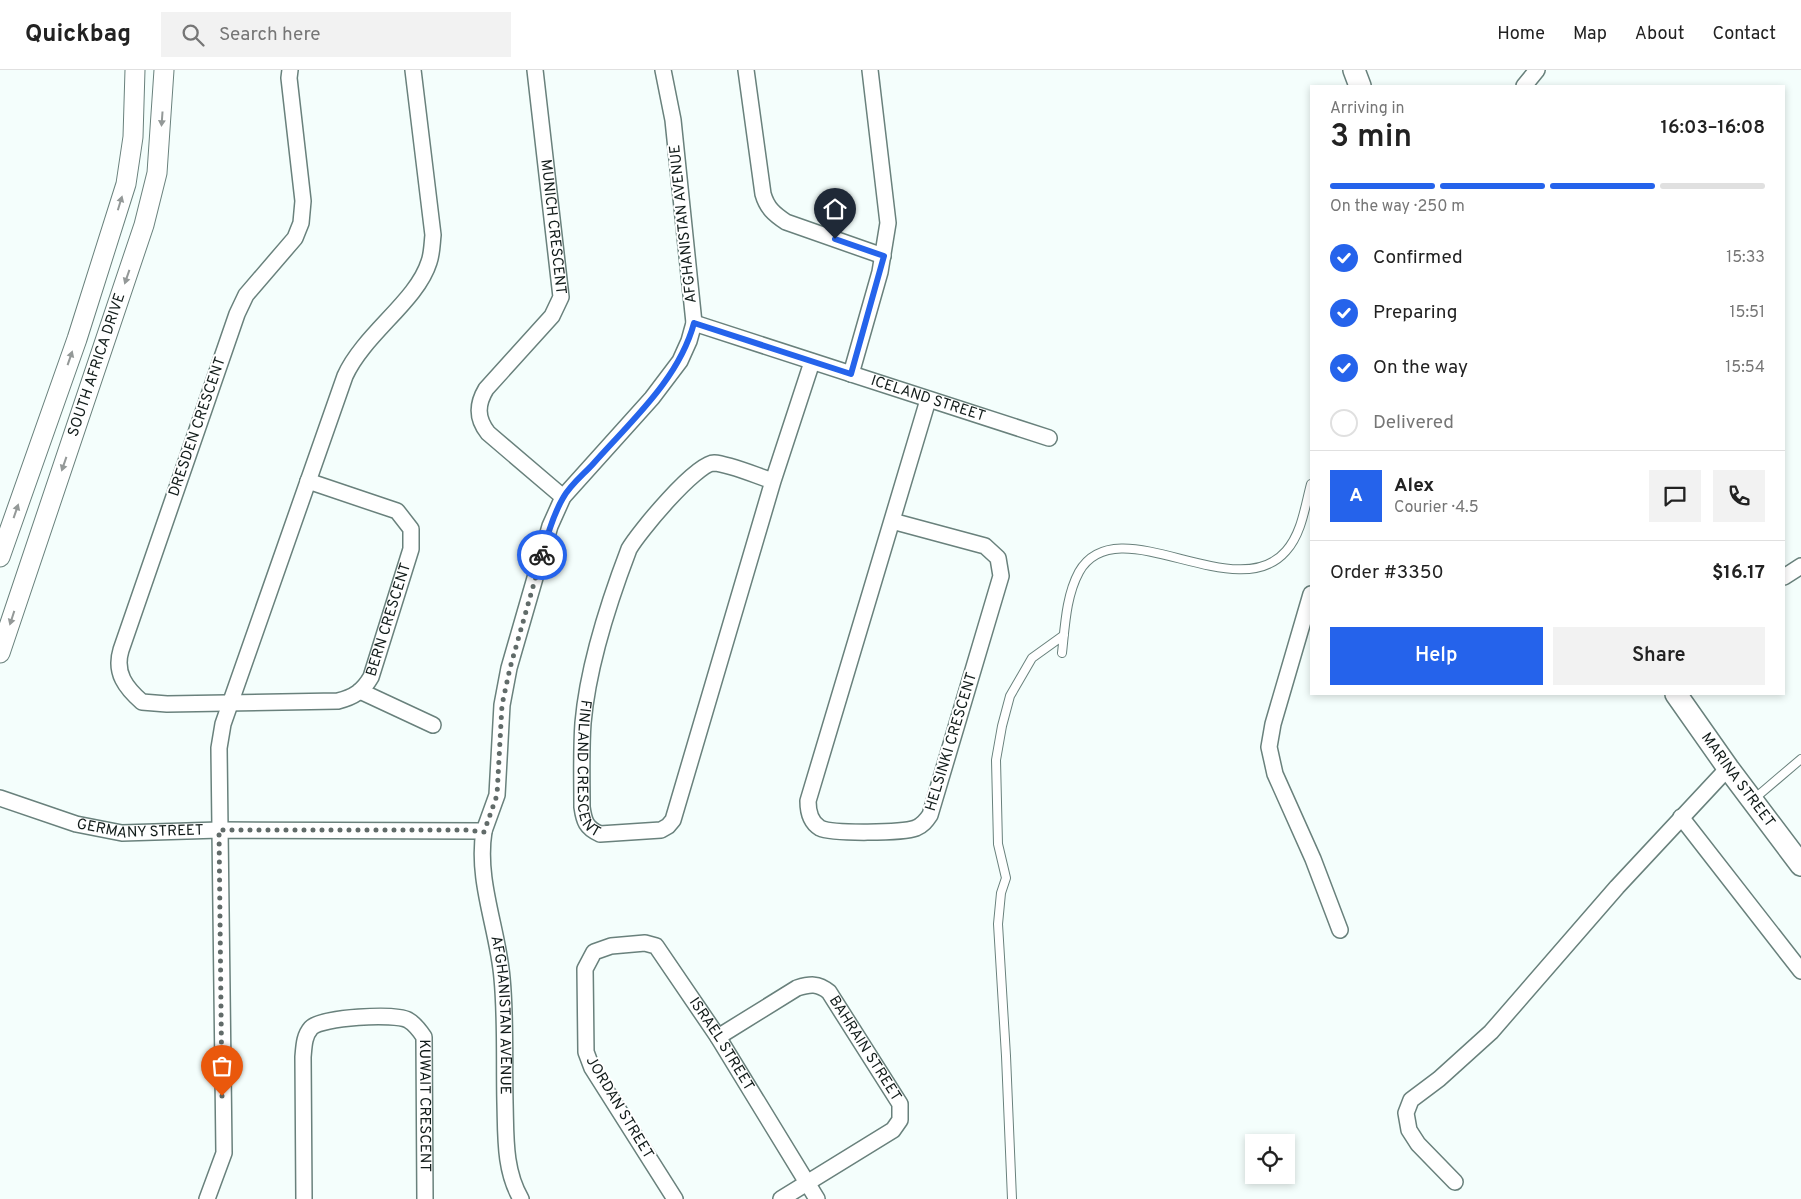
<!DOCTYPE html>
<meta charset="utf-8">
<style>
:root{--surface:#fff;--page:#f2f2f2;--text:#222;--muted:#767676;--line:#e0e0e0;--accent:#2563eb}
body{margin:0;font-family:Overpass,sans-serif;background:var(--page);color:var(--text);height:100vh;display:flex;flex-direction:column;font-size:19px;white-space:nowrap}
*{box-sizing:border-box;margin:0}
p{font-size:16px;color:var(--muted)}
.icon{flex:none;width:28px;height:28px;fill:none;stroke:currentColor;stroke-width:2;stroke-linecap:round;stroke-linejoin:round}
.map{position:relative;flex:1;overflow:hidden}
.drawer{position:absolute;left:1310px;top:15px;width:475px;height:610px;display:flex;flex-direction:column;background:var(--surface);border-radius:0px;box-shadow:0 2px 8px #0003}
.drawer>*{flex:none}
.tools{position:absolute;left:1245px;top:1064px;display:grid;gap:10px}
.tools a{display:grid;place-items:center;width:50px;height:50px;border-radius:0px;background:var(--surface);box-shadow:0 2px 8px #0003;font-size:25px}
.pin{position:absolute;display:grid;place-items:center;width:42px;height:42px;color:#fff;margin:-51px -21px;border-radius:50% 50% 50% 0;rotate:-45deg;box-shadow:0 0 5px #0007}
.pin .icon{rotate:45deg}
.courier{position:absolute;display:grid;place-items:center;width:50px;height:50px;margin:-25px;border:4px solid #2563eb;border-radius:50%;background:#fff;color:#222;box-shadow:0 1px 6px #0007}
.summary em{font-style:normal;font-weight:600}
.summary div{display:flex;flex-direction:column-reverse}
.summary{display:flex;align-items:center;justify-content:space-between;height:85px;padding:0 20px}
h1{font-size:32px;font-weight:600;line-height:38px}
.bar{display:grid;grid-template-columns:repeat(4,1fr);gap:8px 5px;align-content:center;height:60px;padding:0 20px}
.bar i{height:6px;border-radius:4px;background:var(--line)}
.bar .current{background:var(--accent)}
.bar p{grid-column:span 4}
.line{display:flex;align-items:center;gap:12px;padding:0 20px;border-top:1px solid var(--line)}
.line div{flex:1}
.round{display:grid;place-items:center;flex:none;width:52px;height:52px;border-radius:0px;background:var(--page)}
ol{padding:0 20px;list-style:none}
li{display:flex;align-items:center;gap:15px;height:55px}
li p{margin-inline-start:auto}
li .icon{padding:5px;border-radius:50%;background:var(--accent);color:#fff;stroke-width:4}
li:last-child{color:var(--muted)}
li i{width:28px;height:28px;border:2px solid var(--line);border-radius:50%}
.cta{display:flex;gap:10px;margin-top:auto;padding:10px 20px}
.cta a{flex:1;height:58px;border-radius:0px;background:var(--accent);color:#fff;font-size:20px;font-weight:600;line-height:58px;text-align:center}
.cta a+a{background:var(--page);color:var(--text)}
header{display:flex;align-items:center;gap:30px;box-sizing:border-box;height:70px;padding:0 25px;background:var(--surface);border-bottom:1px solid var(--line)}
header strong{font-size:24px}
nav{display:flex;gap:28px;margin-inline-start:auto;font-size:18px}
.search{width:350px;height:45px;background:var(--page);display:flex;align-items:center;gap:12px;box-sizing:border-box;padding:0 18px;border-radius:0px;color:var(--muted);font-size:19px}
.map>svg:first-child{display:block}
.lines{fill:none;stroke-linecap:round;stroke-linejoin:round}
.service-casing{stroke:#69817c;stroke-width:10}
.minor-casing{stroke:#69817c;stroke-width:18}
.tertiary-casing{stroke:#69817c;stroke-width:21}
.secondary-casing{stroke:#69817c;stroke-width:24}
.service{stroke:#fff;stroke-width:8}
.minor{stroke:#fff;stroke-width:15}
.tertiary{stroke:#fff;stroke-width:19}
.secondary{stroke:#fff;stroke-width:21}
.oneway{fill:#949998}
.done{stroke:#616b69;stroke-width:5;stroke-dasharray:0 9}
.route{stroke:#2563eb;stroke-width:6}
.labels{text-anchor:middle;dominant-baseline:central;stroke-width:4;stroke-linejoin:round;paint-order:stroke}
.street-label{font-size:15px;fill:#121c1a;stroke:#fff}
</style>
<header>
<strong>Quickbag</strong>
<div class="search"><svg class="icon" aria-label="search" viewBox="0 0 24 24"><circle cx="10" cy="10" r="6"/><path d="M15 15l6 6"/></svg>Search here</div>
<nav><a>Home</a><a>Map</a><a>About</a><a>Contact</a></nav>
</header>
<div class="map">
<svg width="1801" height="1129" viewBox="0 0 1801 1129">
<rect width="100%" height="100%" fill="#f4fefc"/>
<g class="lines">
<defs>
<path id="service" d="M1062 583C1065 556 1066 526 1079 502 1117 435 1236 539 1286 481 1302 463 1305 436 1311 414
M1754 729 1801 689
M1012 1129 1006 986 998 854 1001 823 1006 808 998 774 996 690 1002 656 1010 626 1032 588 1064 565"/>
<g id="minor">
<path id="s1" d="M290 0 289 8 303 131 301 153 295 168 246 225 237 244 121 580C114 603 126 618 142 632L167 634 338 631C354 627 363 621 371 607L411 479V459L397 441 308 411"/>
<path id="s2" d="M535 0 561 227 552 246 486 319C477 334 476 348 488 363L563 427"/>
<path d="M746 0 763 124C767 138 774 144 786 152L883 186"/>
<path d="M1524 16 1537 0"/>
<path id="s3" d="M694 253 1049 368"/>
<path d="M851 304 880 202 888 153 870 0"/>
<path id="s4" d="M773 411C757 406 730 394 714 393 696 393 638 463 629 479 608 534 588 595 583 653 581 681 582 709 582 737 584 751 586 758 600 764L661 760 668 756 673 750 773 411 812 292"/>
<path d="M892 451 985 476 998 488 1001 506 930 745C926 751 923 755 916 758 903 763 832 764 820 758 810 752 808 742 808 731L928 330"/>
<path d="M1784 507 1801 496"/>
<path d="M1311 524 1273 654 1269 677 1275 704 1313 789 1340 860"/>
<path d="M360 621 433 655"/>
<path id="s5" d="M0 728 76 754 122 763 219 760 484 761 497 725 502 635 509 598 550 456 563 427 652 328 680 291 689 271 694 253 673 50 663 0"/>
<path d="M1681 747 1801 901"/>
<path id="s6" d="M484 761C476 811 498 859 502 908 506 949 504 991 505 1033 506 1066 504 1100 521 1129"/>
<path id="s7" d="M718 967 797 918C810 914 818 913 829 922L900 1034V1050L893 1060 781 1129"/>
<path d="M1455 1112 1418 1074 1409 1060 1406 1043 1411 1030 1439 1009 1491 962 1617 817 1728 698"/>
<path d="M207 1129 224 1083 219 678 223 654 345 306C364 264 417 231 429 192 432 184 432 174 433 165L413 0"/>
<path id="s8" d="M304 1129 303 987C304 976 304 966 311 958 321 947 395 943 408 950 415 954 420 961 424 967L425 1129"/>
<path id="s9" d="M675 1129 592 998 586 982 585 899 594 882 611 876 645 873 656 876 718 967 817 1129"/>
</g>
<g id="tertiary">
<path d="M0 487 77 269 126 114 133 67 135 0"/>
<path id="s10" d="M0 583 144 155 157 103 164 0"/>
</g>
<g id="secondary">
<path d="M1354 0 1360 16"/>
<path id="s11" d="M1676 624 1728 698 1801 795"/>
</g>
</defs>
<use href="#service" class="service-casing"/>
<use href="#minor" class="minor-casing"/>
<use href="#tertiary" class="tertiary-casing"/>
<use href="#secondary" class="secondary-casing"/>
<use href="#service" class="service"/>
<use href="#minor" class="minor"/>
<use href="#tertiary" class="tertiary"/>
<use href="#secondary" class="secondary"/>
</g>
<defs><path id="oneway-solid" d="M-6-.8H1V-3.2L6.5 0L1 3.2V.8H-6Z" transform="scale(1.25)"/></defs>
<g class="oneway">
<use href="#oneway-solid" transform="translate(162 49) rotate(94)"/>
<use href="#oneway-solid" transform="translate(120 133) rotate(-73)"/>
<use href="#oneway-solid" transform="translate(127 207) rotate(109)"/>
<use href="#oneway-solid" transform="translate(70 288) rotate(-71)"/>
<use href="#oneway-solid" transform="translate(64 394) rotate(109)"/>
<use href="#oneway-solid" transform="translate(16 441) rotate(-71)"/>
<use href="#oneway-solid" transform="translate(12 548) rotate(108)"/>
</g>
<g class="lines">
<path class="done" d="M222 1026 219 760H465L484 762 497 725 502 635 510 598 542 485"/>
<path class="route" d="M542 485C547 466 553 445 563 428 570 415 584 404 593 394 631 351 679 309 694 253L851 304 884 186 835 169"/>
</g>
<g class="labels">
<g class="street-label">
<text transform="translate(684 154) rotate(-96)">AFGHANISTAN AVENUE</text>
<text stroke="none"><textPath href="#s2" startOffset="158">MUNICH CRESCENT</textPath></text>
<text stroke="none"><textPath href="#s10" startOffset="304">SOUTH AFRICA DRIVE</textPath></text>
<text stroke="none"><textPath href="#s3" startOffset="246">ICELAND STREET</textPath></text>
<text transform="translate(198 357) rotate(-71)">DRESDEN CRESCENT</text>
<text stroke="none"><textPath href="#s1" startOffset="980">BERN CRESCENT</textPath></text>
<text transform="translate(952 672) rotate(-73)">HELSINKI CRESCENT</text>
<text stroke="none"><textPath href="#s4" startOffset="412">FINLAND CRESCENT</textPath></text>
<text stroke="none"><textPath href="#s11" startOffset="106">MARINA STREET</textPath></text>
<text stroke="none"><textPath href="#s5" startOffset="145">GERMANY STREET</textPath></text>
<text stroke="none"><textPath href="#s6" startOffset="186">AFGHANISTAN AVENUE</textPath></text>
<text stroke="none"><textPath href="#s9" startOffset="456">ISRAEL STREET</textPath></text>
<text stroke="none"><textPath href="#s7" startOffset="194">BAHRAIN STREET</textPath></text>
<text stroke="none"><textPath href="#s8" startOffset="364">KUWAIT CRESCENT</textPath></text>
<text transform="translate(619 1038) rotate(59)">JORDAN STREET</text>
</g>
</g>
</svg>
<div class="tools">
<a><svg class="icon" aria-label="locate" viewBox="0 0 24 24"><circle cx="12" cy="12" r="6"/><path d="M12 2v4M12 18v4M2 12h4M18 12h4"/></svg></a>
</div>
<div class="pin" style="left:222px;top:1026px;background:#ea580c"><svg class="icon" aria-label="bag" viewBox="0 0 24 24"><path d="M5 8h14l-1 12H6zM9 8a3 3 0 0 1 6 0"/></svg></div>
<div class="pin" style="left:835px;top:169px;background:#1f2937"><svg class="icon" aria-label="home" viewBox="0 0 24 24"><path d="M3 11l9-7 9 7M6 9v11h12V9"/></svg></div>
<div class="courier" style="left:542px;top:485px"><svg class="icon" aria-label="bike" viewBox="0 0 24 24"><circle cx="6" cy="16" r="4"/><circle cx="18" cy="16" r="4"/><path d="M6 16l4-8h5l3 8M10 8l3 8H6M13 5h3"/></svg></div>
<section class="drawer">
<div class="summary"><div><h1>3 min</h1><p>Arriving in</p></div><em>16:03–16:08</em></div>
<div class="bar"><i class="current"></i><i class="current"></i><i class="current"></i><i></i><p>On the way · 250 m</p></div>
<ol>
<li><svg class="icon" aria-label="check" viewBox="0 0 24 24"><path d="M5 12l5 5 9-10"/></svg>Confirmed<p>15:33</p></li>
<li><svg class="icon" aria-label="check" viewBox="0 0 24 24"><path d="M5 12l5 5 9-10"/></svg>Preparing<p>15:51</p></li>
<li><svg class="icon" aria-label="check" viewBox="0 0 24 24"><path d="M5 12l5 5 9-10"/></svg>On the way<p>15:54</p></li>
<li><i></i>Delivered</li>
</ol>
<div class="line" style="height:90px"><b class="round" style="background:var(--accent);color:#fff">A</b><div><b>Alex</b><p>Courier · 4.5</p></div><a class="round"><svg class="icon" aria-label="chat" viewBox="0 0 24 24"><path d="M4 5h16v11H9l-5 4z"/></svg></a><a class="round"><svg class="icon" aria-label="phone" viewBox="0 0 24 24"><path d="M5 4h4l2 5-3 2q2 4 5 5l2-3 5 2v4C11 20 4 13 5 4z"/></svg></a></div>
<div class="line" style="height:65px"><div>Order #3350</div><b>$16.17</b></div>
<div class="cta"><a>Help</a><a>Share</a></div>
</section>
</div>
